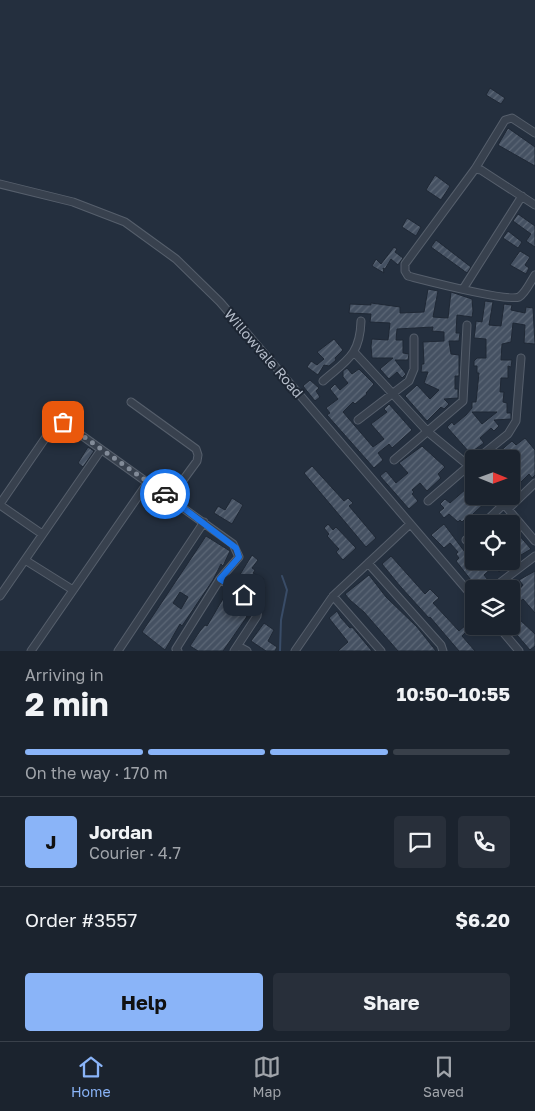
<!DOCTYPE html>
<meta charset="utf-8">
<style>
:root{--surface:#1b232e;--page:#282f3a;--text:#f1f3f6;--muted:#a0a4aa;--line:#39404a;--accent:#8ab4f8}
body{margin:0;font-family:"Golos Text",sans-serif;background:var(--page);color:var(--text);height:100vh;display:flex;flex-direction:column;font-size:19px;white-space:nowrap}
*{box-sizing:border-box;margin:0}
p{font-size:16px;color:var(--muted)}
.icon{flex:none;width:28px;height:28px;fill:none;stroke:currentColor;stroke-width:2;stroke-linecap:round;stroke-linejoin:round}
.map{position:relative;height:651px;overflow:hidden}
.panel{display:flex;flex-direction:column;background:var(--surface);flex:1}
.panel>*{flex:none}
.needle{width:32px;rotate:91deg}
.buttons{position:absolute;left:465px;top:450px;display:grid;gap:10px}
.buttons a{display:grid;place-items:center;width:55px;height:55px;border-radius:5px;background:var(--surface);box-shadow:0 2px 8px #0003,0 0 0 1px var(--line);font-size:25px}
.pin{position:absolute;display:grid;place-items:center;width:42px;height:42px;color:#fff;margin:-21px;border-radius:10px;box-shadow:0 2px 8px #0006}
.courier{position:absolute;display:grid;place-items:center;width:50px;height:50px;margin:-25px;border:4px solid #1a73e8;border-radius:50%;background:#fff;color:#222;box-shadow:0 1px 6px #0007}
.headline em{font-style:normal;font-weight:700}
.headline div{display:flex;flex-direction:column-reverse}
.headline{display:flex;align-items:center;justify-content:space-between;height:85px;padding:0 25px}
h1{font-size:32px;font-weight:700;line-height:38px}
.bar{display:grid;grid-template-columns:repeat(4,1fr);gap:8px 5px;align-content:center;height:60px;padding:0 25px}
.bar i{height:6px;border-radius:4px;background:var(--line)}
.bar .on{background:var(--accent)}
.bar p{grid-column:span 4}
.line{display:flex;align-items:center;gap:12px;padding:0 25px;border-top:1px solid var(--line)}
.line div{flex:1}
.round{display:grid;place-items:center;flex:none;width:52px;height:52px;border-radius:5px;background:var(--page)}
.cta{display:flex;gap:10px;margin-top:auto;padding:10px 25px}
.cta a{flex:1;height:58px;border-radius:5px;background:var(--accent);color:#111;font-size:20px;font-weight:700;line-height:58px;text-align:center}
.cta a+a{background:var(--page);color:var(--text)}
.tabs{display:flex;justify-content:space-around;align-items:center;height:70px;border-top:1px solid var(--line);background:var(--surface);font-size:14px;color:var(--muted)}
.tabs a{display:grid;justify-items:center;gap:2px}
.tabs .on{color:var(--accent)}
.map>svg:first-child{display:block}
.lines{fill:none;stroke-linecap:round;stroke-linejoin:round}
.stream{stroke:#394c67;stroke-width:2}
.building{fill:url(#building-hatch);stroke:#1f2835;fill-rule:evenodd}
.minor-casing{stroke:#565f6c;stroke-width:9}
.minor{stroke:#38414e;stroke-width:7}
.done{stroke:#828b98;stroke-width:5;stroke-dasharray:0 9}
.route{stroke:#1a73e8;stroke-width:6}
.labels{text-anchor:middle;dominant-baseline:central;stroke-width:4;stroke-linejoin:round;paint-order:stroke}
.street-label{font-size:14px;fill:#b4bcc9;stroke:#1d2633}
</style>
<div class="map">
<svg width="535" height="651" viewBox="0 0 535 651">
<defs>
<pattern id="building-hatch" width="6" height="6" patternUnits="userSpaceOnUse" patternTransform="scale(1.25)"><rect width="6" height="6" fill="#455162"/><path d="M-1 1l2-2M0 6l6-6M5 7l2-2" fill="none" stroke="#5d6877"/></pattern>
</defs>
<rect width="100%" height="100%" fill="#242f3e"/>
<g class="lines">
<path class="stream" d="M280 651 281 620 287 590 282 576"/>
</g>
<path class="building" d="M490 88 505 98 501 104 486 95Z
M508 128 535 147V166L498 145Z
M435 175 450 186 441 200 426 190Z
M518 214 535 226V247L526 241 531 234 513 221Z
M407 218 421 227 416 236 402 227Z
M508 231 522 242 518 248 503 238Z
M436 240 471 267 467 273 431 247Z
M394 247 397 249 395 252 403 258 398 265 391 259 385 269 383 268 384 273 372 266 376 259 381 264Z
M520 251 530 257 525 265 529 268 526 274 510 265Z
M428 289 438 291 433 317 448 318 451 292 472 299 473 311 472 317 457 315 456 333H460L459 341H449L451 354 459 355V376H455V389H458V398L444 399 449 404 444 409 441 407 427 421 405 396 417 385 430 399 439 390 424 383 428 372H421L422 364H424L423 342 444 341V332L432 331 433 327 397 329 396 340H403V353L409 354 408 360H395L406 374 402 378 397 372 389 379 380 369 393 358H372L371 346 372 339 388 340 390 323 370 322 371 314 349 313 350 304 371 305V303L400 307V313L424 312Z
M485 301 493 302 489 325 501 326 504 304 512 305 511 310 525 313 526 307 533 308 535 344 524 343 525 325 513 323 511 342 502 344 501 360H512L511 367 508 366V378H501L500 392H504L503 402 507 403V413H511V419L494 420 499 426 494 431 491 428 480 438 484 443 470 453 447 427 452 422 454 425 466 415 472 408V402H476L479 373H477V366H474V361L477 358H486V339L474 338 475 331 476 321 482 322ZM472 412H497L482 424Z
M334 339 343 350 335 358 336 360 329 366 324 365 318 375 307 367 311 361 317 365 324 359 317 352Z
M347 368 352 374 359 369 374 384 366 393 367 394 355 404 353 402 343 412 373 447 384 439 371 424 387 412 384 409 389 404 412 430 392 448 389 444 378 453 383 460 374 468 327 415 330 413 326 408 338 399 330 389 335 384 340 390 348 383 343 377V371Z
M310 380 319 388 316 391 320 397 315 401 303 386Z
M525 438 535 450V475L532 478 529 474 517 486 511 480V459H491L512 441 516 445Z
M422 446 445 467 438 474 441 478 427 491 420 483 412 490 414 492 412 494 418 501 409 509 380 476 386 471 396 483 408 473 399 463Z
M88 447 94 451 83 467 78 463Z
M312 466 344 501 348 498 353 503 349 506 376 538 366 547 304 473Z
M474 482V496H486L489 499 473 514 475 517 470 521 467 517 462 522 460 520 458 522 449 514 444 518 439 512 444 508 440 504 445 499 450 503Z
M232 498 243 505 232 524 214 513 218 506 225 510Z
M328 524 333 530 336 527 356 548 343 560 336 552 339 549 327 536 329 534 324 528Z
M444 524 479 571 490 561H511L499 572 494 566 484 575 495 589H478L456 561 459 558 456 554 458 552 450 543 444 548 431 535Z
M511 526 531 549 511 561V544L515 541 511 537Z
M206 536 230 551 223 566 221 564 213 580 182 626 180 624 165 650 142 632ZM180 592 188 597 181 609 173 603Z
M252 555 258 560 252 568 255 570 253 573 264 579 260 584 265 587 262 592 247 583 244 587 236 581Z
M391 556 425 594 430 589 439 598 433 603 459 631 466 625 469 629 462 636 475 651H459L430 617 429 618 400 586 382 564Z
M535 571V613L523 599 514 606 521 617 519 619 535 634V646L530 650 511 628V599L523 585 519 580Z
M369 575 386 597 417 627 436 651H398L364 612 350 600 345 594Z
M227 592 250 609 246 618 223 651H198L190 646 200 631 205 625 207 626Z
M337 611 341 618 350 628 352 627 372 651H338L348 642 329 618Z
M264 623 274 630 268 641 277 647 275 651H266L251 641Z"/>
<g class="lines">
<defs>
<path id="minor" d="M535 133 512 118 505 120 475 169 405 264V271L408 276C424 280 507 302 519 297 525 294 531 281 535 275
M475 169 481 170 535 205
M0 184 73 202 125 222 176 259 220 302 474 598
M463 289 522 196
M355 353 428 432 474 470
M323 381C347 360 360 355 361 321
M131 402 196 449 198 455 197 461 170 498
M358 420 409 381 414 369V338
M477 459 508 434 516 421 521 358
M394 460 463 401 467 325
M497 496 535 541
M428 501 472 463
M0 504 57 421 63 422 233 544 239 557 220 579 176 649 178 651
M0 505 42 534
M508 509 535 483
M483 524 504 504
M466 540 474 533
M25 560 73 590
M368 563 441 645 443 651
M220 579 256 603 258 609 257 616 234 651
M501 582 535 556
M0 596 101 450
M333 596 381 651
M498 626 519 651
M238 646 247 651
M31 651 148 482
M118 651 204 522
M295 651 333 596 410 524"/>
</defs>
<use href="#minor" class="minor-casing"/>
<use href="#minor" class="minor"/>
</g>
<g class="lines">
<path class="done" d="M63 422 165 494"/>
<path class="route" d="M165 494 236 548 239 557 220 579 244 595"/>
</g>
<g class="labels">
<g class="street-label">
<text transform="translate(264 353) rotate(49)">Willowvale Road</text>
</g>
</g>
</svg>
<div class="buttons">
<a><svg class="needle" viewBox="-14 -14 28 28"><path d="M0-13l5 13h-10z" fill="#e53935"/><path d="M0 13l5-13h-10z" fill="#a0a4aa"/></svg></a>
<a><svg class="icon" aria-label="locate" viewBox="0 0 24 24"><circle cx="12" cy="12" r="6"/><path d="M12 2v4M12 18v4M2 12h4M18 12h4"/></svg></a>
<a><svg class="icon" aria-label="layers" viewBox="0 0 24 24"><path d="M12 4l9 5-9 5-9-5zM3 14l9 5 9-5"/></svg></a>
</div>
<div class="pin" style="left:63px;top:422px;background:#ea580c"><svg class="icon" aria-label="bag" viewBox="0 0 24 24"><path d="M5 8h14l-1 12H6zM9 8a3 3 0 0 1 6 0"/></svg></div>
<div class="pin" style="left:244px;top:595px;background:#1f2937"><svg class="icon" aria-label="home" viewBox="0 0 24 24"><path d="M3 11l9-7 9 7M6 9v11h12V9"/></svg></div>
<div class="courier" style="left:165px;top:494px"><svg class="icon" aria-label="car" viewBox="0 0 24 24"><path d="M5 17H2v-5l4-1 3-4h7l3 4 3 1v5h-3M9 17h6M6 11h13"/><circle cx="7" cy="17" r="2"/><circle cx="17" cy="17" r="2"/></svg></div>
</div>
<section class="panel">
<div class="headline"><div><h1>2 min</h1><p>Arriving in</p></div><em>10:50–10:55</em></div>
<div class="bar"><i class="on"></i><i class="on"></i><i class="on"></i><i></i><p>On the way · 170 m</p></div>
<div class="line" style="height:90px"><b class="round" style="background:var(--accent);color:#111">J</b><div><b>Jordan</b><p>Courier · 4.7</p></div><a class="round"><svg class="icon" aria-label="chat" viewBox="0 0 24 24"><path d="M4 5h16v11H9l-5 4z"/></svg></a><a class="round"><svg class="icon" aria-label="phone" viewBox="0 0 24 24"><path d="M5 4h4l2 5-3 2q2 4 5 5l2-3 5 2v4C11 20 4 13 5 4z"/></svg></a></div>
<div class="line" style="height:65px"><div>Order #3557</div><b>$6.20</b></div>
<div class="cta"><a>Help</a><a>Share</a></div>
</section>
<nav class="tabs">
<a class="on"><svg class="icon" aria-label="home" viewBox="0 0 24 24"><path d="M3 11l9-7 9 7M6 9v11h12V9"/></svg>Home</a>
<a><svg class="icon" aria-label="map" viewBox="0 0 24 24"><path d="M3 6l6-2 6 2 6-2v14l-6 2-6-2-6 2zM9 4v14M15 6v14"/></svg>Map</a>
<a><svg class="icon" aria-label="saved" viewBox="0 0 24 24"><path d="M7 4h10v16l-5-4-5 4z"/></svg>Saved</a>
</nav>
